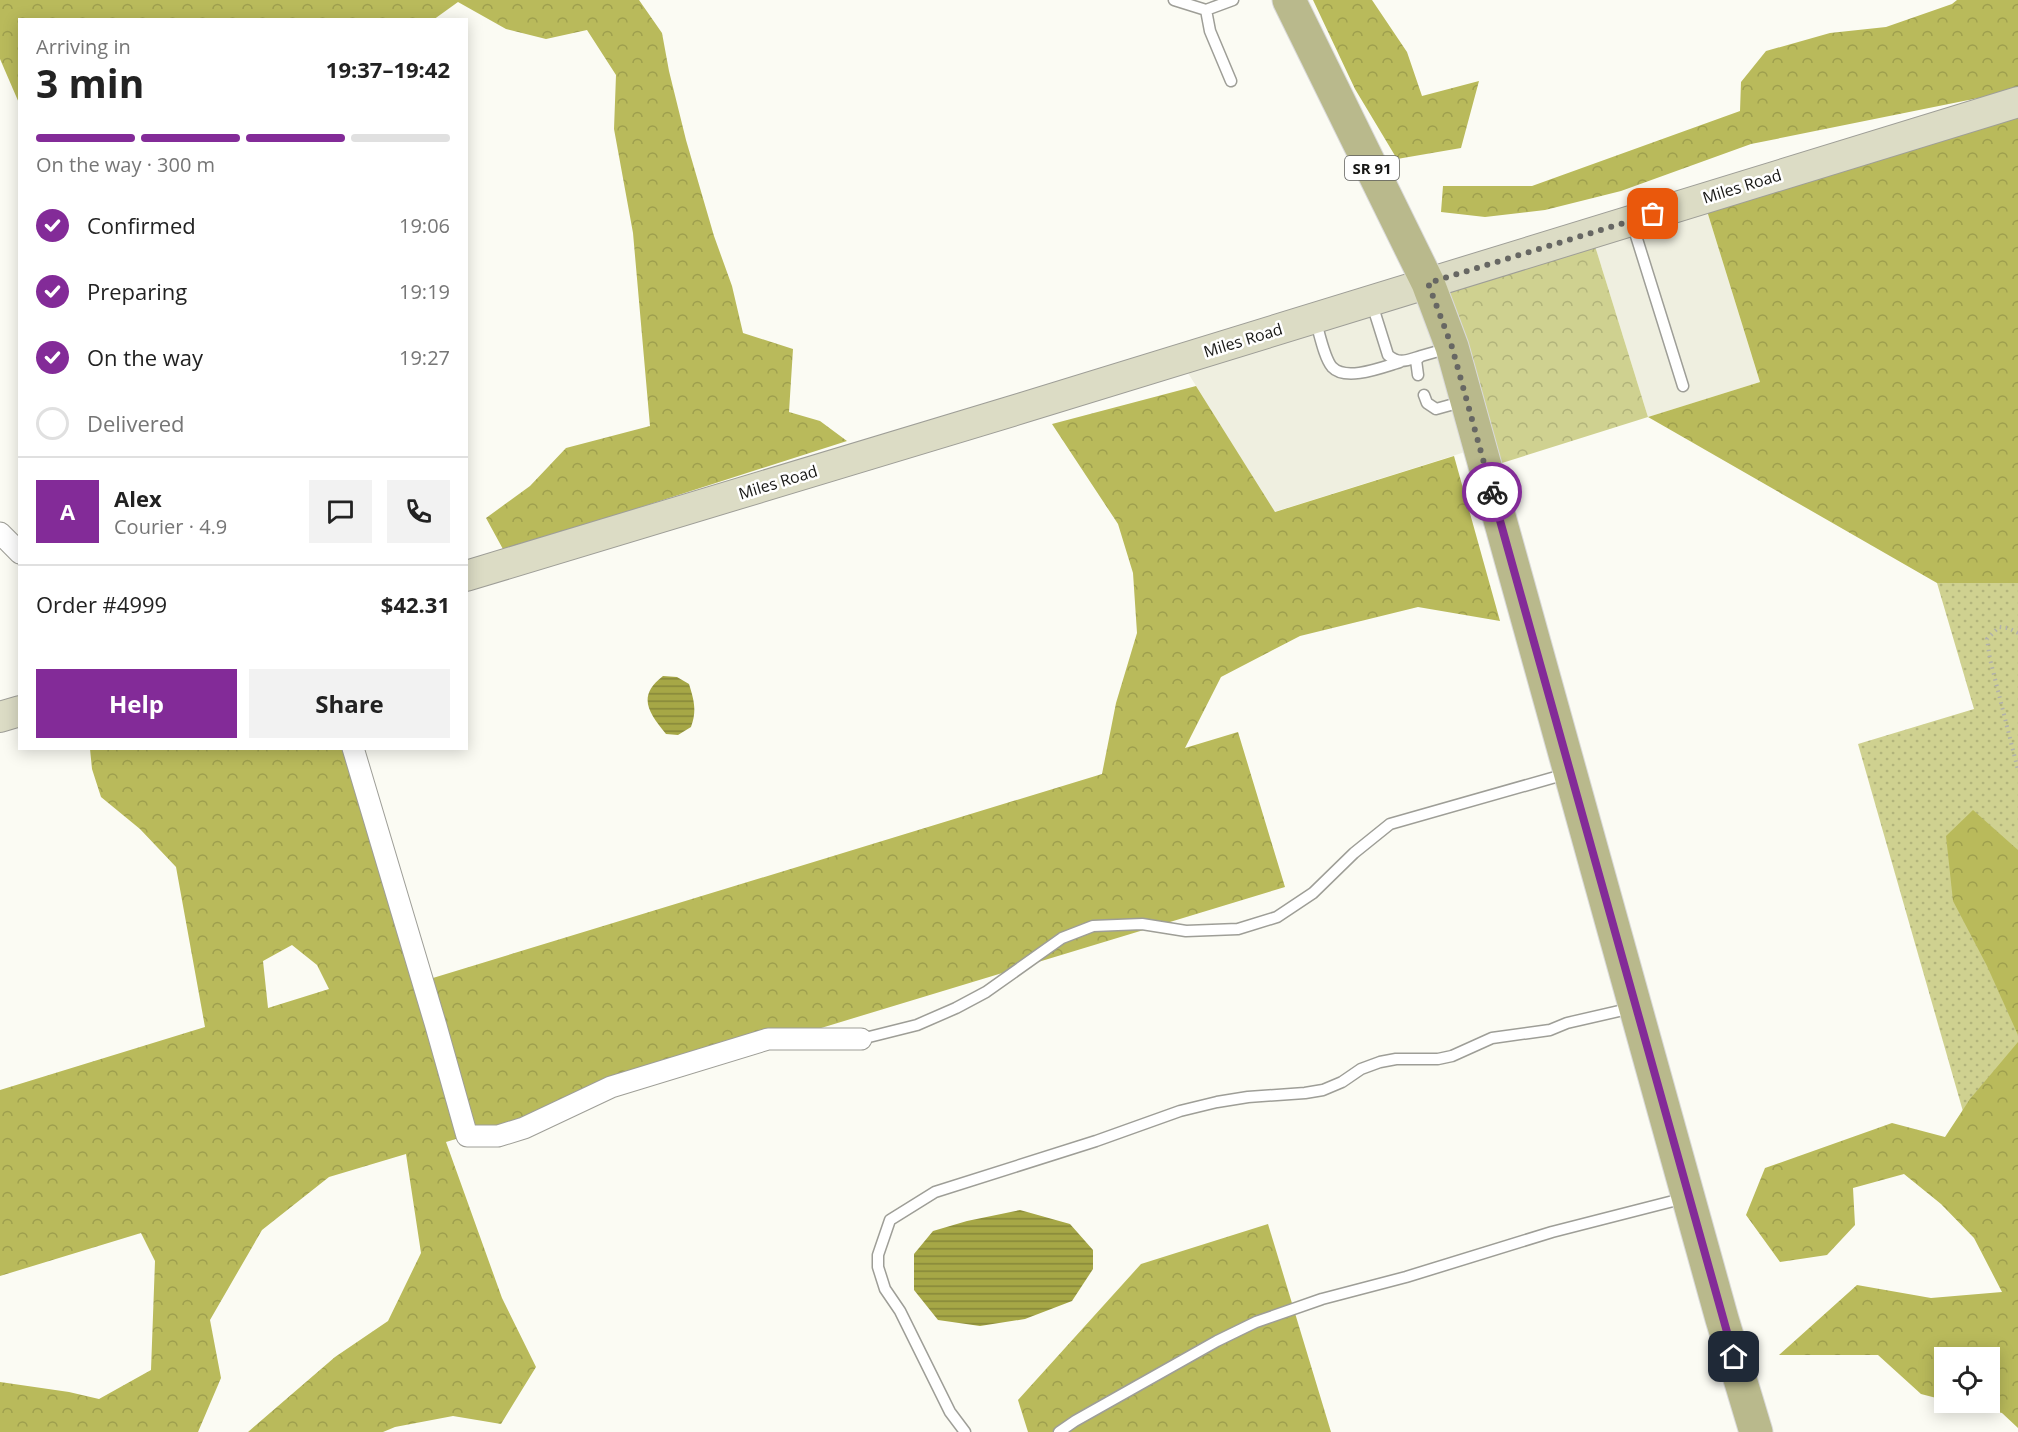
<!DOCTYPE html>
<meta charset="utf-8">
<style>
:root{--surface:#fff;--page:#f2f2f2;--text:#222;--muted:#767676;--line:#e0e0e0;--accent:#832b98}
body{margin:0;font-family:"Open Sans",sans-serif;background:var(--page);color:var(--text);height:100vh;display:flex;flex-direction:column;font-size:22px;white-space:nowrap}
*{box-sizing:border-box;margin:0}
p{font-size:20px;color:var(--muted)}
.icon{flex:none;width:33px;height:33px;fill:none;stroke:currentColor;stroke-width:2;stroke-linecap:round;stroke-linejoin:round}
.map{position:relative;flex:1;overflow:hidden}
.sheet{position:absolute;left:18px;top:18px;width:450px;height:732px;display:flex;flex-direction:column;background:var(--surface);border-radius:0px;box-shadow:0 3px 15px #0003}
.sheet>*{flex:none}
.tools{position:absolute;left:1934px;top:1347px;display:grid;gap:12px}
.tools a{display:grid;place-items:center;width:66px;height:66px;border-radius:0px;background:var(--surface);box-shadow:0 3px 15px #0003;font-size:30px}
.pin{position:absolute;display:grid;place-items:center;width:51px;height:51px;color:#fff;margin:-26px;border-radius:12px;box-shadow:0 3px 9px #0006}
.courier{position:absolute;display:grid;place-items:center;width:60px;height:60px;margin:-30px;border:4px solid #832b98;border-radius:50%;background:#fff;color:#222;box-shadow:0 2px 8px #0007}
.overview em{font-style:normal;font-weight:700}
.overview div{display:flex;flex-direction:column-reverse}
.overview{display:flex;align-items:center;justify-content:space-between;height:102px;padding:0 18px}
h1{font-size:39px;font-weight:700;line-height:45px}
.bar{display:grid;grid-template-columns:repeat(4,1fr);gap:9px 6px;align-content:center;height:72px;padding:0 18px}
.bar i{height:8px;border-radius:4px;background:var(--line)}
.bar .current{background:var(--accent)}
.bar p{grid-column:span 4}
.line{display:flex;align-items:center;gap:15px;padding:0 18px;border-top:2px solid var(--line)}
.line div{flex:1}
.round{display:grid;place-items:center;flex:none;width:63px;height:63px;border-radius:0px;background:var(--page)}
ol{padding:0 18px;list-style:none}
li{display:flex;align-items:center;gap:18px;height:66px}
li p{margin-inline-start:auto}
li .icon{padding:6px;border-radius:50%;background:var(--accent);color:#fff;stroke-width:4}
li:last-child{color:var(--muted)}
li i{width:33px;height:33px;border:3px solid var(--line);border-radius:50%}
.action{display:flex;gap:12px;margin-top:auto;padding:12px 18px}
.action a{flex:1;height:69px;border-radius:0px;background:var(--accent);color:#fff;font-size:24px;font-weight:700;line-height:69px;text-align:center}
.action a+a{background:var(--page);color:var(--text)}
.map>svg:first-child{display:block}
.built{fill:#efefe0}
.grass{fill:url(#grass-dots)}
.forest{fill:url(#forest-crowns);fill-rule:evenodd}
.park{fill:url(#park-crowns)}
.water{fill:url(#water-rules)}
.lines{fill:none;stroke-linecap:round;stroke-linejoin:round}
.lane-casing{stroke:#9e9e97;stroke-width:13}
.street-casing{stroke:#9e9e97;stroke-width:23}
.secondary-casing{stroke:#9e9e97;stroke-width:32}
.primary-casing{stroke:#dadada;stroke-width:35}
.path{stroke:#b1b1ab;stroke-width:4;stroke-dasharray:1.5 4.5;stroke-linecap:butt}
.lane{stroke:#fff;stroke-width:10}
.street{stroke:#fff;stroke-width:21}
.secondary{stroke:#dcdcc5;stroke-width:30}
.primary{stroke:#b9b98c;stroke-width:33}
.done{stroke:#676763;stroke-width:6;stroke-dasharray:0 10.8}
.route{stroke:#832b98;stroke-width:8}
.labels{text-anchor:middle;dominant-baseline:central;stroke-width:5;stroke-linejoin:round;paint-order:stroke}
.shield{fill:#fff;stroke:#5d5d5b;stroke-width:1.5}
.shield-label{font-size:15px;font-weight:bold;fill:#171715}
.street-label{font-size:16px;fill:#171715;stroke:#fff}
</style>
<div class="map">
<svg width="2018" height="1432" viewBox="0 0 2018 1432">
<defs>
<pattern id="grass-dots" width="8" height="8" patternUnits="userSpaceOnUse" patternTransform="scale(1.5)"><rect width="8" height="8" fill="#cfd190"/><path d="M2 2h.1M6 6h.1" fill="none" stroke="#b1b37b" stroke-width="1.8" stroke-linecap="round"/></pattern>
<pattern id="forest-crowns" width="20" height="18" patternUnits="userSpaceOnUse" patternTransform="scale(1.5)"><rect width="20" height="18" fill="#b9ba5b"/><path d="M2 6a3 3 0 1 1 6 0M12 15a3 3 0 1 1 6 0" fill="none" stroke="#9e9f4e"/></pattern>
<pattern id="park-crowns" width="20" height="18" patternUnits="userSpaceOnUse" patternTransform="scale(1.5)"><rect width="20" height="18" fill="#cfd190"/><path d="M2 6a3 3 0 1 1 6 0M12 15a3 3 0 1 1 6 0" fill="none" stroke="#b1b37b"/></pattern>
<pattern id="water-rules" width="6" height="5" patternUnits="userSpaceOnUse" patternTransform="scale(1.5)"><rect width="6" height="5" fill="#a6a746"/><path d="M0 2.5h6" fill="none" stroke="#868739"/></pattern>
</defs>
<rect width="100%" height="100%" fill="#fbfbf3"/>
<path class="built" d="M1703 198 1760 382 1648 417 1591 233Z
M1428 283 1481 447 1274 512 1180 360Z"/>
<path class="grass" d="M1937 583H2018V1304L1858 744 1974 709Z"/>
<path class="forest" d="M0 0H639L662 33 669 71 686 140 714 236 732 286 743 333 793 349 789 412 820 421 847 441 504 551 486 518 530 486 566 448 650 426 633 233 614 129 616 75 587 30 546 39 506 29 458 2 433 20H20L19 103 0 59Z
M1313 0H1372L1407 52 1422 96 1479 81 1461 148 1397 159 1355 89Z
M1957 0H2018V90L1751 144 1621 191 1545 210 1485 217 1441 212 1443 186H1532L1740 111 1741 82 1766 51 1830 33 1886 27 1952 4Z
M2018 102V583H1937L1648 417 1760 382 1703 198Z
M1196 386 1275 512 1454 456 1500 621 1418 607 1300 636 1221 677 1185 748 1238 732 1285 887 446 1142 502 1298 536 1367 501 1424 453 1416 395 1427 383 1432H248L335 1357 388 1321 421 1253 406 1154 329 1177 262 1230 210 1320 221 1378 198 1432H0V1382L69 1392 99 1399 151 1370 155 1261 141 1233 0 1276V1090L205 1027 176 867 140 829 101 797 92 769 90 749H353L423 981 1102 774 1116 703 1137 633 1133 573 1118 524 1052 424ZM292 945 317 965 329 989 268 1008 263 961Z
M1973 810 2018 850V1035L1987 966 1953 901 1946 836Z
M2018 1042V1428L2002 1413 1957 1403 1989 1402V1358H1944V1400L1921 1394 1878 1355H1779L1857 1285 1931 1298 2002 1292 1974 1238 1941 1204 1904 1174 1853 1188 1855 1225 1827 1255 1780 1262 1746 1215 1765 1168 1892 1123 1945 1137 1970 1099Z
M1268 1224 1331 1432H1028L1018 1400 1141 1264Z"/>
<path class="park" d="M1591 233 1648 417 1486 468 1428 283Z"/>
<path class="water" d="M663 676 677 677 689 684C694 700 697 711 691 727L678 735 666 734C648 712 637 696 663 676Z
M1020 1210 1070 1224 1093 1250V1269L1072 1301 1025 1319 980 1326 938 1320 914 1290V1254L933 1231 967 1221Z"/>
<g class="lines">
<defs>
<path id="lane" d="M1174 0 1206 10 1233 0
M1206 10 1210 31 1231 81
M1632 223 1683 386
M1372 304 1388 355C1399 365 1408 360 1421 356
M1315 319C1319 331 1324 358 1332 367 1346 382 1383 367 1400 362
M1418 375 1416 360 1421 356 1449 348
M1424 395 1427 403 1436 409 1465 401
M861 1039 917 1025 956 1008 986 992 1062 938 1093 926 1142 924 1186 931 1238 929 1277 917 1313 893 1354 853 1390 824 1566 774
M965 1432 950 1412 900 1311 885 1289 878 1267V1255L890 1220 935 1192 1096 1141 1180 1111 1217 1102 1248 1097 1305 1093 1323 1090 1342 1082 1361 1069 1380 1062 1396 1059H1438L1452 1056 1492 1038 1550 1030 1567 1023 1632 1008
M1059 1432 1075 1421 1217 1341 1256 1322 1322 1299 1406 1277 1552 1232 1685 1198"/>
<path id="street" d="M0 533 20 553
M353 748 436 1026 467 1136H498L524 1128 611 1087 768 1039H861"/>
<path id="secondary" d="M466 576 1022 408 2018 102
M0 717 20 711"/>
<path id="primary" d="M1289 0 1428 283 1452 347 1722 1319 1756 1432"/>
</defs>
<use href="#lane" class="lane-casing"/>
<use href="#street" class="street-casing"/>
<use href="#secondary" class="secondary-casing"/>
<use href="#primary" class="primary-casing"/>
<path class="path" d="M2018 633 2008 628 1999 627 1987 639 1990 659 2018 770"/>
<use href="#lane" class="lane"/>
<use href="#street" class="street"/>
<use href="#secondary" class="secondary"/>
<use href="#primary" class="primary"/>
</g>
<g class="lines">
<path class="done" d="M1492 492 1452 347 1428 283 1653 214"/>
<path class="route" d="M1492 492 1734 1357"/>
</g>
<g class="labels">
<rect class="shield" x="1345" y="156" width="54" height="24" rx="4.5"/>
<g class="shield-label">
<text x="1372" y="168">SR 91</text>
</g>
<g class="street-label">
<text transform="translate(1742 186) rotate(-17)">Miles Road</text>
<text transform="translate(1243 340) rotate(-17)">Miles Road</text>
<text transform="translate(778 482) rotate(-17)">Miles Road</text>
</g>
</g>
</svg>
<div class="tools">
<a><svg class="icon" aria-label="locate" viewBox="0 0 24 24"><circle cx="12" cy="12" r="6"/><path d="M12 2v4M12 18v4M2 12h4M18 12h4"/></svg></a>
</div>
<div class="pin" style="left:1653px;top:214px;background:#ea580c"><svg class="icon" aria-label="bag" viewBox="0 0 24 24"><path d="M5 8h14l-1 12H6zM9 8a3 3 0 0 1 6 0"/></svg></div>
<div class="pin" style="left:1734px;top:1357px;background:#1f2937"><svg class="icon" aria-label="home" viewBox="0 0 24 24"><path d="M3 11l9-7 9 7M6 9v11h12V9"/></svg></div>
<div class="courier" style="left:1492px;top:492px"><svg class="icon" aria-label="bike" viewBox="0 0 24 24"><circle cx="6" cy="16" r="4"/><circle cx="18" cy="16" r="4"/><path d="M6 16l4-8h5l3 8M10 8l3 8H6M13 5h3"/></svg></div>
<section class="sheet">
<div class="overview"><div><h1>3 min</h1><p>Arriving in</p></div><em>19:37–19:42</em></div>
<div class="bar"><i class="current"></i><i class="current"></i><i class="current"></i><i></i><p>On the way · 300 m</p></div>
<ol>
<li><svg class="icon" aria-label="check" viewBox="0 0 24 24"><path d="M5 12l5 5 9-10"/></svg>Confirmed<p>19:06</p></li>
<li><svg class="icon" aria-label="check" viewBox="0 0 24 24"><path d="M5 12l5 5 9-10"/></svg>Preparing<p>19:19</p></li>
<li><svg class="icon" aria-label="check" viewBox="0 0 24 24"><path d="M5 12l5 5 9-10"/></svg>On the way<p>19:27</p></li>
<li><i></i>Delivered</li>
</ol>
<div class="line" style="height:108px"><b class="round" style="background:var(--accent);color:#fff">A</b><div><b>Alex</b><p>Courier · 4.9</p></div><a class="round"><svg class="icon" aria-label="chat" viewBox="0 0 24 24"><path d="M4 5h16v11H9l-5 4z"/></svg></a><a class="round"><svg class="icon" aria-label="phone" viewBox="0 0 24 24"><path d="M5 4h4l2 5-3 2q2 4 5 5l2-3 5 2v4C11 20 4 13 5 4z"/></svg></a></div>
<div class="line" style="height:78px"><div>Order #4999</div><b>$42.31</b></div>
<div class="action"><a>Help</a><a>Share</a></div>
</section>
</div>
